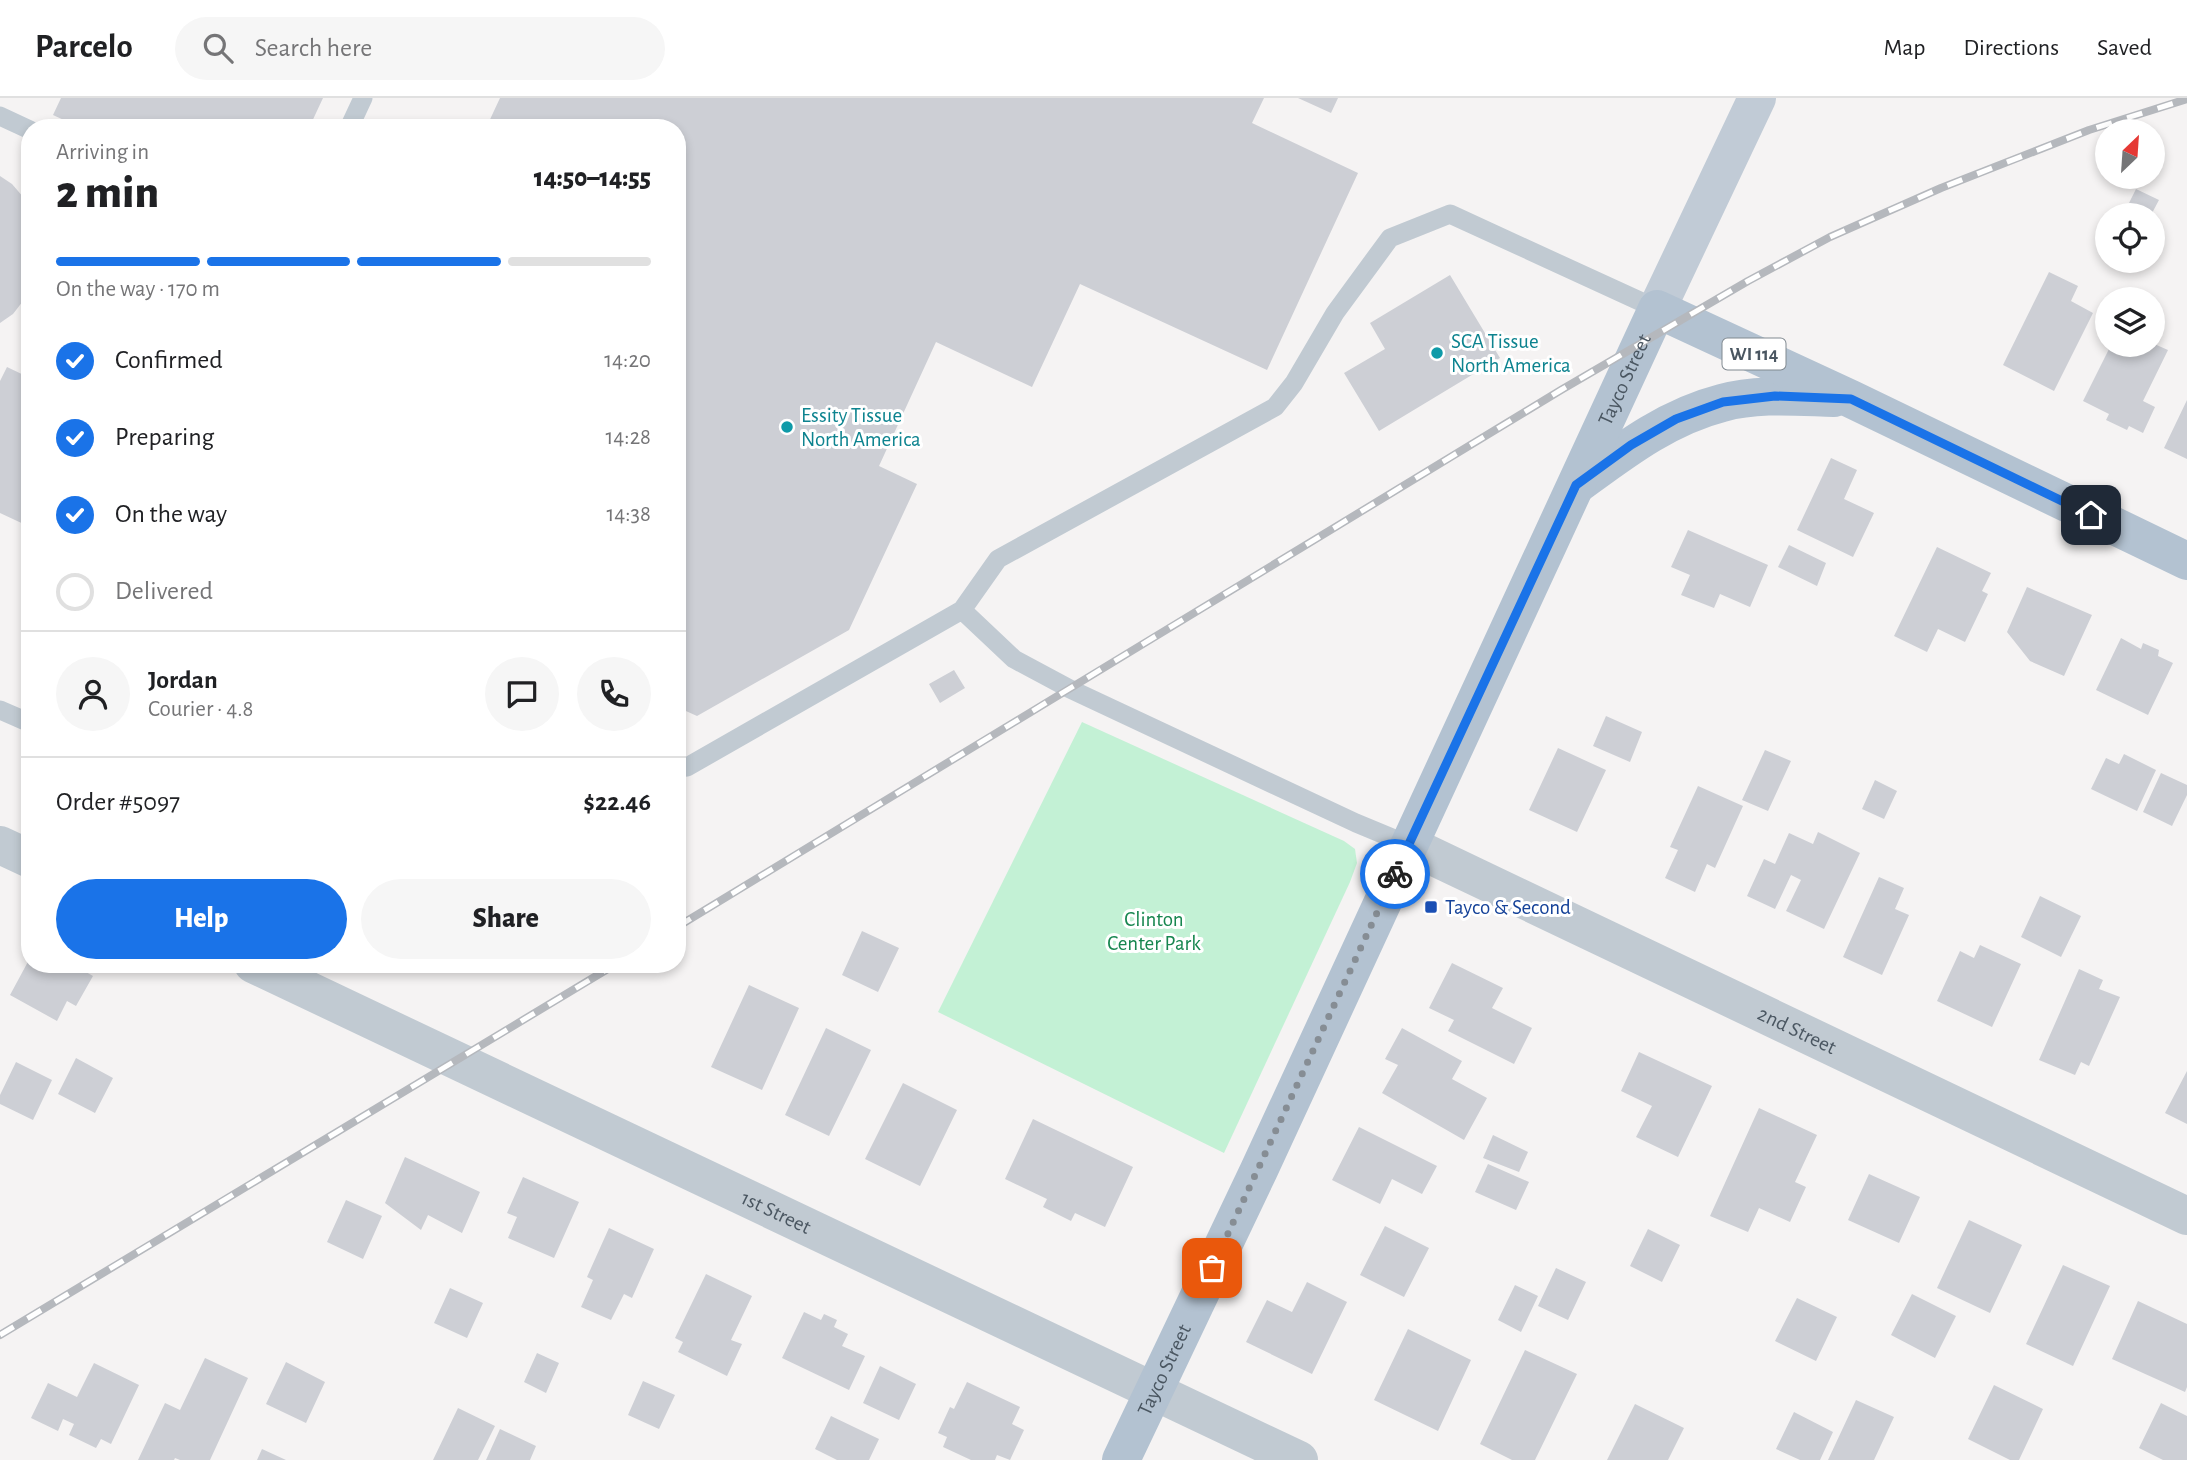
<!DOCTYPE html>
<meta charset="utf-8">
<style>
:root{--surface:#fff;--page:#f6f6f6;--text:#202124;--muted:#757577;--line:#e0e0e0;--accent:#1a73e8}
body{margin:0;font-family:"Alegreya Sans",sans-serif;background:var(--page);color:var(--text);height:100vh;display:flex;flex-direction:column;font-size:26px;white-space:nowrap}
*{box-sizing:border-box;margin:0}
p{font-size:23px;color:var(--muted)}
.icon{flex:none;width:38px;height:38px;fill:none;stroke:currentColor;stroke-width:2;stroke-linecap:round;stroke-linejoin:round}
.map{position:relative;flex:1;overflow:hidden}
.details{position:absolute;left:21px;top:21px;width:665px;height:854px;display:flex;flex-direction:column;background:var(--surface);border-radius:28px;box-shadow:0 4px 10px #0003}
.details>*{flex:none}
.needle{width:46px;rotate:25deg}
.tools{position:absolute;left:2095px;top:21px;display:grid;gap:14px}
.tools a{display:grid;place-items:center;width:70px;height:70px;border-radius:50%;background:var(--surface);box-shadow:0 4px 10px #0003;font-size:35px}
.pin{position:absolute;display:grid;place-items:center;width:60px;height:60px;color:#fff;margin:-30px;border-radius:14px;box-shadow:0 4px 10px #0006}
.courier{position:absolute;display:grid;place-items:center;width:70px;height:70px;margin:-35px;border:5px solid #1a73e8;border-radius:50%;background:#fff;color:#222;box-shadow:0 2px 9px #0007}
.summary em{font-style:normal;font-weight:800}
.summary div{display:flex;flex-direction:column-reverse}
.summary{display:flex;align-items:center;justify-content:space-between;height:119px;padding:0 35px}
h1{font-size:46px;font-weight:800;line-height:52px}
.bar{display:grid;grid-template-columns:repeat(4,1fr);gap:10px 7px;align-content:center;height:84px;padding:0 35px}
.bar i{height:9px;border-radius:5px;background:var(--line)}
.bar .on{background:var(--accent)}
.bar p{grid-column:span 4}
.line{display:flex;align-items:center;gap:18px;padding:0 35px;border-top:2px solid var(--line)}
.line div{flex:1}
.round{display:grid;place-items:center;flex:none;width:74px;height:74px;border-radius:37px;background:var(--page)}
ol{padding:0 35px;list-style:none}
li{display:flex;align-items:center;gap:21px;height:77px}
li p{margin-inline-start:auto}
li .icon{padding:7px;border-radius:50%;background:var(--accent);color:#fff;stroke-width:4}
li:last-child{color:var(--muted)}
li i{width:38px;height:38px;border:4px solid var(--line);border-radius:50%}
.cta{display:flex;gap:14px;margin-top:auto;padding:14px 35px}
.cta a{flex:1;height:80px;border-radius:42px;background:var(--accent);color:#fff;font-size:28px;font-weight:800;line-height:80px;text-align:center}
.cta a+a{background:var(--page);color:var(--text)}
header{display:flex;align-items:center;gap:42px;box-sizing:border-box;height:98px;padding:0 35px;background:var(--surface);border-bottom:2px solid var(--line)}
header strong{font-size:33px}
nav{display:flex;gap:38px;margin-inline-start:auto;font-size:24px}
.search{width:490px;height:63px;background:var(--page);display:flex;align-items:center;gap:18px;box-sizing:border-box;padding:0 24px;border-radius:38px;color:var(--muted);font-size:26px}
.map>svg:first-child{display:block}
.park{fill:#c3f1d5}
.building{fill:#cdcfd5}
.lines{fill:none;stroke-linecap:round;stroke-linejoin:round}
.lane{stroke:#c1cad2;stroke-width:19}
.street{stroke:#c1cad2;stroke-width:38}
.secondary{stroke:#c1cbd6;stroke-width:38}
.primary{stroke:#b3c2d1;stroke-width:38}
.rail-casing{stroke:#b5b8bd;stroke-width:8}
.rail{stroke:#fff;stroke-width:5;stroke-dasharray:16;stroke-linecap:butt}
.done{stroke:#868d94;stroke-width:7;stroke-dasharray:0 12.6}
.route{stroke:#1a73e8;stroke-width:9}
.culture-dot{fill:#0f9aa8;stroke:#fff;stroke-width:2.5}
.transit-dot{fill:#1a4fb4;stroke:#fff;stroke-width:2.5}
.labels{text-anchor:middle;dominant-baseline:central;stroke-width:6;stroke-linejoin:round;paint-order:stroke}
.shield{fill:#fff;stroke:#808990;stroke-width:2}
.shield-label{font-size:19px;font-weight:bold;fill:#4a5661}
.culture-label{font-size:21px;fill:#0d838f;stroke:#fff;text-anchor:start}
.street-label{font-size:21px;fill:#4a5661;stroke:#fff}
.transit-label{font-size:21px;fill:#164399;stroke:#fff;text-anchor:start}
.park-label{font-size:21px;fill:#17864f;stroke:#fff}
</style>
<header>
<strong>Parcelo</strong>
<div class="search"><svg class="icon" aria-label="search" viewBox="0 0 24 24"><circle cx="10" cy="10" r="6"/><path d="M15 15l6 6"/></svg>Search here</div>
<nav><a>Map</a><a>Directions</a><a>Saved</a></nav>
</header>
<div class="map">
<svg width="2187" height="1362" viewBox="0 0 2187 1362">
<rect width="100%" height="100%" fill="#f5f3f3"/>
<path class="park" d="M1082 624 1344 743 1355 751 1357 765 1350 784 1224 1055 938 914Z"/>
<path class="building" d="M61 0H323L309 30H81L53 17Z
M500 0H1264L1252 25 1358 75 1267 272 1080 186 1032 289 936 244 879 368 917 386 849 532 697 618 677 609V30H486Z
M1298 0H1338L1331 15Z
M0 78 12 86 30 107V194L13 216 0 225Z
M2136 91 2159 102 2151 117H2123Z
M2049 174 2078 188 2071 203 2093 215 2054 293 2003 267Z
M1450 177 1500 260 1379 333 1344 275 1385 251 1370 225Z
M2152 245 2168 252 2143 303 2155 309 2143 335 2129 328 2127 332 2106 322 2109 316 2083 303 2111 247H2152Z
M7 269 30 280V429L0 415V283Z
M2187 302V361L2164 350Z
M1831 360 1857 372 1844 401 1874 415 1853 459 1797 432Z
M1688 432 1768 467 1750 509 1720 496 1714 510 1681 497 1690 477 1671 469Z
M1789 447 1826 465 1817 488 1778 469Z
M1937 449 1991 475 1982 493 1988 496 1965 544 1938 531 1927 554 1894 538Z
M2027 489 2092 517 2064 578 2030 563 2007 534Z
M2121 540 2141 551 2143 545 2159 552 2158 558 2173 565 2148 617 2096 592Z
M954 572 965 590 940 605 929 586Z
M1606 618 1642 634 1630 664 1593 648Z
M1558 650 1606 672 1577 734 1529 712Z
M1765 652 1791 663 1768 713 1742 702Z
M2124 656 2156 672 2137 713 2091 691 2106 660 2119 666Z
M2161 675 2187 687V697L2172 728 2143 714Z
M1875 682 1897 693 1884 721 1862 711Z
M1698 688 1743 708 1715 770 1707 766 1695 794 1665 780 1678 752 1670 749Z
M1818 734 1860 755 1824 831 1786 813 1801 782 1791 777 1775 811 1747 798 1764 761 1775 766 1789 735 1813 746Z
M1879 779 1904 790 1895 811 1909 817 1882 877 1843 859Z
M2040 798 2081 818 2061 859 2021 839Z
M862 833 899 850 878 894 842 877Z
M1980 847 2021 866 1992 929 1937 903 1960 853 1974 860Z
M30 860V866H72L93 878 76 908 67 903 57 923 10 897Z
M1452 865 1503 890 1492 910 1532 930 1514 966 1448 933 1454 922 1429 910Z
M2079 871 2103 882 2099 891 2120 899 2089 968 2081 964 2075 977 2039 962Z
M749 887 799 910 762 992 711 969Z
M826 930 871 952 829 1038 785 1017Z
M1402 930 1462 963 1452 981 1487 1000 1464 1042 1382 995 1398 967 1385 961Z
M1639 954 1712 988 1678 1059 1636 1039 1652 1008 1621 993Z
M76 960 113 980 95 1015 58 996Z
M16 964 52 982 33 1022 0 1006V997Z
M2187 973V1026L2165 1015Z
M903 985 957 1012 920 1088 865 1061Z
M1759 1010 1817 1037 1795 1084 1806 1089 1790 1124 1759 1110 1748 1134 1710 1118Z
M1033 1021 1133 1069 1105 1129 1075 1115 1071 1123 1043 1109 1047 1101 1005 1081Z
M1359 1029 1437 1068 1422 1096 1392 1081 1380 1106 1332 1082Z
M1493 1037 1528 1054 1519 1074 1483 1060Z
M405 1059 480 1094 462 1135 428 1117 421 1132 385 1105Z
M1488 1066 1529 1084 1516 1112 1475 1094Z
M1869 1076 1920 1099 1899 1145 1848 1122Z
M523 1079 579 1104 554 1160 508 1140 517 1119 507 1115Z
M346 1102 382 1118 363 1161 327 1144Z
M1969 1122 2022 1147 1990 1215 1937 1190Z
M1385 1128 1429 1150 1404 1199 1360 1177Z
M609 1130 654 1151 632 1200 624 1196 611 1222 581 1209 593 1182 587 1179Z
M1648 1131 1680 1147 1662 1184 1630 1168Z
M2063 1167 2110 1188 2073 1268 2026 1246Z
M1556 1170 1586 1184 1568 1222 1538 1208Z
M706 1176 752 1198 731 1242 742 1246 727 1278 678 1254 683 1244 675 1240Z
M1307 1184 1347 1204 1312 1276 1246 1244 1267 1202 1292 1214Z
M1515 1187 1538 1198 1521 1234 1498 1222Z
M450 1190 483 1205 467 1240 434 1225Z
M1912 1196 1956 1218 1935 1260 1891 1237Z
M1797 1200 1837 1219 1816 1263 1775 1243Z
M2138 1203 2187 1226V1289L2185 1294 2112 1261Z
M804 1214 821 1222 824 1216 837 1222 834 1229 848 1236 842 1248 865 1258 849 1292 782 1260Z
M1408 1231 1471 1262 1438 1333 1374 1302Z
M1525 1252 1577 1276 1535 1362H1512L1480 1346Z
M537 1255 559 1265 546 1295 524 1284Z
M205 1260 248 1280 210 1362H180L175 1360 174 1362H138L165 1305 180 1312Z
M286 1264 325 1284 306 1325 266 1306Z
M94 1265 139 1287 111 1346 101 1341 96 1350 69 1337 74 1326 63 1321 58 1333 31 1320 48 1285 77 1299Z
M880 1268 916 1286 899 1322 863 1305Z
M643 1283 675 1297 659 1331 628 1317Z
M967 1284 1020 1309 1012 1326 1024 1332 1010 1362 997 1357 995 1362H971L943 1349 947 1339 938 1335 950 1309 954 1311Z
M1994 1287 2043 1311 2019 1362H2010L1968 1341Z
M1856 1302 1894 1319 1874 1362H1828Z
M2161 1305 2187 1318V1362H2163L2139 1350Z
M1635 1306 1684 1330 1668 1362H1607Z
M458 1310 495 1328 478 1362H433Z
M1794 1314 1833 1334 1820 1362H1800L1776 1351Z
M831 1318 879 1341 869 1362H837L815 1351Z
M500 1331 536 1348 530 1362H486Z
M262 1351 286 1362H257Z"/>
<g class="lines">
<path class="lane" d="M0 18 30 32
M349 30 363 0
M962 512 1014 561 1070 591 1356 725 1409 747
M0 612 30 625
M677 670 687 669 962 512 998 461 1275 309 1294 285 1335 215 1390 140 1450 116 1657 211"/>
<g class="street">
<path d="M0 747 30 761"/>
<path id="s1" d="M1409 747 2187 1118"/>
<path id="s2" d="M253 866 1299 1362"/>
</g>
<path class="secondary" d="M1657 211 1757 0"/>
<g class="primary">
<path d="M1578 386C1623 353 1667 319 1722 305 1758 295 1798 299 1834 300"/>
<path id="s3" d="M1121 1362 1259 1072 1657 211 1851 301 2187 463"/>
</g>
<defs>
<path id="rail" d="M677 829 1561 292 1748 183 1830 139 1941 90 2089 32 2187 1
M0 1237 616 866"/>
</defs>
<use href="#rail" class="rail-casing"/>
<use href="#rail" class="rail"/>
</g>
<g class="lines">
<path class="done" d="M1212 1170 1395 776"/>
<path class="route" d="M1395 776 1576 387 1631 347 1676 321 1723 304 1775 298 1851 301 2091 417"/>
</g>
<g class="culture-dot">
<circle cx="1437" cy="255" r="7"/>
<circle cx="787" cy="329" r="7"/>
</g>
<rect class="transit-dot" x="1424" y="802" width="14" height="14" rx="3.5"/>
<g class="labels">
<rect class="shield" x="1722.5" y="240.5" width="63" height="31" rx="5"/>
<g class="shield-label">
<text x="1754" y="256">WI 114</text>
</g>
<g class="culture-label">
<text x="1451" y="243">SCA Tissue<tspan x="1451" dy="24">North America</tspan></text>
<text x="801" y="317">Essity Tissue<tspan x="801" dy="24">North America</tspan></text>
</g>
<g class="street-label">
<text stroke="none"><textPath href="#s3" startOffset="1192">Tayco Street</textPath></text>
<text stroke="none"><textPath href="#s1" startOffset="430">2nd Street</textPath></text>
<text stroke="none"><textPath href="#s2" startOffset="579">1st Street</textPath></text>
<text stroke="none"><textPath href="#s3" startOffset="100">Tayco Street</textPath></text>
</g>
<g class="transit-label">
<text x="1445" y="809">Tayco &amp; Second</text>
</g>
<g class="park-label">
<text x="1154" y="821">Clinton<tspan x="1154" dy="24">Center Park</tspan></text>
</g>
</g>
</svg>
<div class="tools">
<a><svg class="needle" viewBox="-14 -14 28 28"><path d="M0-13l5 13h-10z" fill="#e53935"/><path d="M0 13l5-13h-10z" fill="#757577"/></svg></a>
<a><svg class="icon" aria-label="locate" viewBox="0 0 24 24"><circle cx="12" cy="12" r="6"/><path d="M12 2v4M12 18v4M2 12h4M18 12h4"/></svg></a>
<a><svg class="icon" aria-label="layers" viewBox="0 0 24 24"><path d="M12 4l9 5-9 5-9-5zM3 14l9 5 9-5"/></svg></a>
</div>
<div class="pin" style="left:1212px;top:1170px;background:#ea580c"><svg class="icon" aria-label="bag" viewBox="0 0 24 24"><path d="M5 8h14l-1 12H6zM9 8a3 3 0 0 1 6 0"/></svg></div>
<div class="pin" style="left:2091px;top:417px;background:#1f2937"><svg class="icon" aria-label="home" viewBox="0 0 24 24"><path d="M3 11l9-7 9 7M6 9v11h12V9"/></svg></div>
<div class="courier" style="left:1395px;top:776px"><svg class="icon" aria-label="bike" viewBox="0 0 24 24"><circle cx="6" cy="16" r="4"/><circle cx="18" cy="16" r="4"/><path d="M6 16l4-8h5l3 8M10 8l3 8H6M13 5h3"/></svg></div>
<section class="details">
<div class="summary"><div><h1>2 min</h1><p>Arriving in</p></div><em>14:50–14:55</em></div>
<div class="bar"><i class="on"></i><i class="on"></i><i class="on"></i><i></i><p>On the way · 170 m</p></div>
<ol>
<li><svg class="icon" aria-label="check" viewBox="0 0 24 24"><path d="M5 12l5 5 9-10"/></svg>Confirmed<p>14:20</p></li>
<li><svg class="icon" aria-label="check" viewBox="0 0 24 24"><path d="M5 12l5 5 9-10"/></svg>Preparing<p>14:28</p></li>
<li><svg class="icon" aria-label="check" viewBox="0 0 24 24"><path d="M5 12l5 5 9-10"/></svg>On the way<p>14:38</p></li>
<li><i></i>Delivered</li>
</ol>
<div class="line" style="height:126px"><a class="round"><svg class="icon" aria-label="person" viewBox="0 0 24 24"><circle cx="12" cy="8" r="4"/><path d="M4 21q1-7 8-7t8 7"/></svg></a><div><b>Jordan</b><p>Courier · 4.8</p></div><a class="round"><svg class="icon" aria-label="chat" viewBox="0 0 24 24"><path d="M4 5h16v11H9l-5 4z"/></svg></a><a class="round"><svg class="icon" aria-label="phone" viewBox="0 0 24 24"><path d="M5 4h4l2 5-3 2q2 4 5 5l2-3 5 2v4C11 20 4 13 5 4z"/></svg></a></div>
<div class="line" style="height:91px"><div>Order #5097</div><b>$22.46</b></div>
<div class="cta"><a>Help</a><a>Share</a></div>
</section>
</div>
